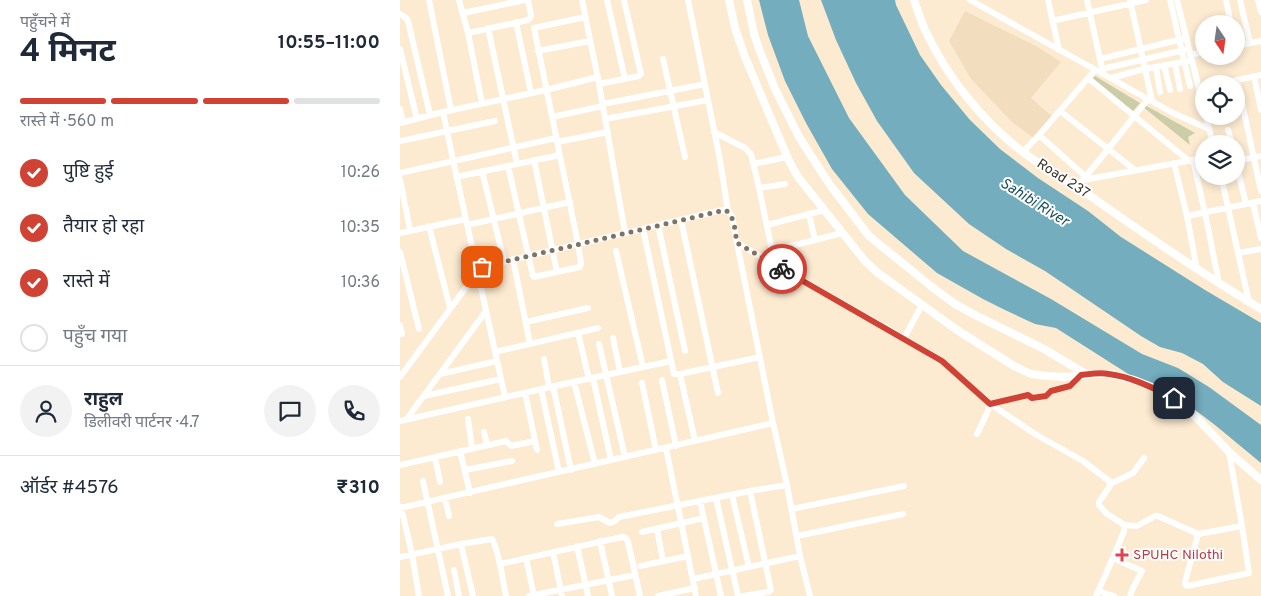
<!DOCTYPE html>
<html lang="hi">
<meta charset="utf-8">
<style>
:root{--surface:#fff;--page:#f2f2f3;--text:#1f2937;--muted:#747a83;--line:#e0e1e3;--accent:#cf4234}
body{margin:0;font-family:Overpass,"Noto Sans Devanagari",sans-serif;background:var(--page);color:var(--text);height:100vh;display:flex;flex-direction:column;font-size:19px;white-space:nowrap}
*{box-sizing:border-box;margin:0}
p{font-size:16px;color:var(--muted)}
.icon{flex:none;width:28px;height:28px;fill:none;stroke:currentColor;stroke-width:2;stroke-linecap:round;stroke-linejoin:round}
.map{position:relative;flex:1;overflow:hidden}
.drawer{display:flex;flex-direction:column;background:var(--surface);width:400px}
.drawer>*{flex:none}
.needle{width:32px;rotate:167deg}
.fabs{position:absolute;left:795px;top:15px;display:grid;gap:10px}
.fabs a{display:grid;place-items:center;width:50px;height:50px;border-radius:50%;background:var(--surface);box-shadow:0 2px 8px #0003;font-size:25px}
.pin{position:absolute;display:grid;place-items:center;width:42px;height:42px;color:#fff;margin:-21px;border-radius:10px;box-shadow:0 2px 8px #0006}
.courier{position:absolute;display:grid;place-items:center;width:50px;height:50px;margin:-25px;border:4px solid #cf4234;border-radius:50%;background:#fff;color:#222;box-shadow:0 1px 6px #0007}
.overview em{font-style:normal;font-weight:700}
.overview div{display:flex;flex-direction:column-reverse}
.overview{display:flex;align-items:center;justify-content:space-between;height:85px;padding:0 20px}
h1{font-size:32px;font-weight:700;line-height:38px}
.bar{display:grid;grid-template-columns:repeat(4,1fr);gap:8px 5px;align-content:center;height:60px;padding:0 20px}
.bar i{height:6px;border-radius:4px;background:var(--line)}
.bar .active{background:var(--accent)}
.bar p{grid-column:span 4}
.line{display:flex;align-items:center;gap:12px;padding:0 20px;border-top:1px solid var(--line)}
.line div{flex:1}
.round{display:grid;place-items:center;flex:none;width:52px;height:52px;border-radius:26px;background:var(--page)}
ol{padding:0 20px;list-style:none}
li{display:flex;align-items:center;gap:15px;height:55px}
li p{margin-inline-start:auto}
li .icon{padding:5px;border-radius:50%;background:var(--accent);color:#fff;stroke-width:4}
li:last-child{color:var(--muted)}
li i{width:28px;height:28px;border:2px solid var(--line);border-radius:50%}
main{display:flex;flex:1;min-height:0}
.map>svg:first-child{display:block}
.built{fill:#f2debe}
.green{fill:#cacda8}
.water{fill:#73adbe}
.lines{fill:none;stroke-linecap:round;stroke-linejoin:round}
.minor{stroke:#fff;stroke-width:6}
.tertiary{stroke:#fff;stroke-width:8}
.done{stroke:#7e7364;stroke-width:5;stroke-dasharray:0 9}
.route{stroke:#cf4234;stroke-width:6}
.health-dot{fill:#e0444e;stroke:#fff;stroke-width:2}
.labels{text-anchor:middle;dominant-baseline:central;stroke-width:4;stroke-linejoin:round;paint-order:stroke}
.street-label{font-size:14px;fill:#3a3329;stroke:#fff}
.health-label{font-size:14px;fill:#be3a42;stroke:#fff;text-anchor:start}
.water-label{font-size:15px;font-style:italic;fill:#1c4e5b;stroke:#fff}
</style>
<main>
<section class="drawer">
<div class="overview"><div><h1>4 मिनट</h1><p>पहुँचने में</p></div><em>10:55–11:00</em></div>
<div class="bar"><i class="active"></i><i class="active"></i><i class="active"></i><i></i><p>रास्ते में · 560 m</p></div>
<ol>
<li><svg class="icon" aria-label="check" viewBox="0 0 24 24"><path d="M5 12l5 5 9-10"/></svg>पुष्टि हुई<p>10:26</p></li>
<li><svg class="icon" aria-label="check" viewBox="0 0 24 24"><path d="M5 12l5 5 9-10"/></svg>तैयार हो रहा<p>10:35</p></li>
<li><svg class="icon" aria-label="check" viewBox="0 0 24 24"><path d="M5 12l5 5 9-10"/></svg>रास्ते में<p>10:36</p></li>
<li><i></i>पहुँच गया</li>
</ol>
<div class="line" style="height:90px"><a class="round"><svg class="icon" aria-label="person" viewBox="0 0 24 24"><circle cx="12" cy="8" r="4"/><path d="M4 21q1-7 8-7t8 7"/></svg></a><div><b>राहुल</b><p>डिलीवरी पार्टनर · 4.7</p></div><a class="round"><svg class="icon" aria-label="chat" viewBox="0 0 24 24"><path d="M4 5h16v11H9l-5 4z"/></svg></a><a class="round"><svg class="icon" aria-label="phone" viewBox="0 0 24 24"><path d="M5 4h4l2 5-3 2q2 4 5 5l2-3 5 2v4C11 20 4 13 5 4z"/></svg></a></div>
<div class="line" style="height:65px"><div>ऑर्डर #4576</div><b>₹310</b></div>
</section>
<div class="map">
<svg width="861" height="596" viewBox="0 0 861 596">
<rect width="100%" height="100%" fill="#fcebd1"/>
<path class="built" d="M565 11 636 46 661 62 631 98 653 117 635 139 612 122 571 79 549 41Z"/>
<path class="green" d="M695 76 740 103 733 111 692 79Z
M743 104 795 133 788 137 790 145 742 106Z"/>
<path class="water" d="M359 0H399L408 36 449 118 505 195 563 251 651 299 742 354 778 368 809 387 861 425V463L815 425 786 403 762 389 733 377 656 328 635 324 605 310 583 299 537 273 468 214 432 169 406 123 385 81 368 35Z
M421 0H495L496 5 520 55 541 85 570 120 600 149 638 178 688 211 721 237 805 290 861 323V406L823 382 803 364 782 353 760 347 741 336 645 271 606 249 569 224 514 173 477 121 456 83 436 40Z"/>
<g class="lines">
<path class="minor" d="M29 0 51 110
M59 0 68 33 82 103
M182 0 199 84 225 233
M207 0 225 79
M288 0 320 160 328 211
M570 0 773 113 809 129
M648 0 659 50
M687 0 703 73
M730 0 752 101
M770 0 790 86
M777 0 804 109
M826 0 831 24
M840 0 850 43
M858 0 861 12
M63 13 125 0
M0 14 6 18 8 21 30 115
M652 21 746 0
M116 22 131 93
M88 28 117 164
M68 33 128 20 130 18 131 15 128 0
M836 46 861 41
M0 49 17 119
M138 51 190 41
M790 55 804 52
M263 59 285 157
M700 59 786 38
M775 64 780 89
M764 65 770 90
M756 67 760 92
M702 69 789 49
M854 76 861 110
M688 78 789 161
M711 78 744 69 788 61
M837 80 861 191
M199 84 239 76 241 74 224 0
M819 84 861 75
M203 104 305 84
M0 109 3 122
M660 111 735 170
M43 112 53 160 105 397
M806 116 813 144
M152 117 203 106
M205 119 308 100
M0 123 43 112 146 90 198 77
M828 130 832 144
M314 132 345 148 351 154 359 188 375 265
M639 135 686 177
M0 141 95 121
M157 142 208 132
M623 152 639 135 695 70
M134 160 157 272
M793 160 805 213 819 283
M836 161 861 156
M774 163 787 216 797 270
M836 163 846 204
M353 164 387 157
M108 166 133 276 134 277 180 267 181 263 178 244 134 28 185 17
M82 171 104 261
M0 173 156 138
M821 176 849 302
M56 177 160 155
M0 179 10 230
M683 180 804 158
M677 187 709 148 748 99
M359 188 385 184
M853 203 861 238
M787 216 861 201
M281 220 318 393
M67 225 170 202
M258 225 285 351
M367 225 409 214
M29 226 50 308
M243 229 274 374H280L360 357
M0 233 66 219
M415 240 409 214 425 210
M337 243 504 338
M216 251 243 367
M372 251 442 233
M0 252 19 329
M838 253 861 249
M113 259 130 344
M522 305 504 338 542 361 592 405 635 434 683 461 709 481 710 486 699 502V505L707 514 723 524 724 526V531L713 558 696 596
M126 322 188 308
M0 325 2 334
M178 333 189 379
M213 338 220 372
M199 344 225 457
M95 352 198 328
M144 359 149 387
M40 374 97 361
M280 374 295 441
M0 377 78 271 82 267 322 210 328 211 332 216 337 243 373 423 387 485 400 556 410 596
M193 378 211 460
M262 380 276 446
M174 382 195 464
M242 383 256 450
M153 386 171 470
M141 389 159 472
M125 393 137 450
M24 396 101 379
M68 419 72 448
M6 420 86 311
M0 421 164 384 271 361
M84 432 87 445
M577 434 587 413 590 404 627 395 632 398 646 396 651 391 670 386 681 375
M266 448 296 596
M60 451 70 493
M35 457 40 482
M0 465 106 441 111 446 135 441
M65 470 112 461
M23 481 48 596
M710 484 733 473 744 458
M332 495 349 567
M45 498 49 516
M316 498 338 596
M300 501 321 596
M1 507 12 554 19 596
M0 508 373 423
M392 509 504 486
M157 524 199 517 210 523 215 521 219 517 350 491 387 485
M724 525 737 526 755 516H758L798 534 842 526 829 452
M257 529 263 561
M242 532 304 518
M798 534 785 582V584L787 586 849 573 842 526
M397 536 503 514
M200 541 212 596
M61 544 73 596
M177 546 188 596
M153 552 162 596
M0 557 61 544 92 539C99 551 103 582 106 596
M126 558 134 596
M713 558 742 571 733 588 730 596
M100 564 222 537 226 538 228 542 240 596
M240 566 288 556
M54 570 59 596
M293 579 400 556
M698 591 714 596
M129 596 235 575
M258 596 295 588
M343 596 368 592 371 590 350 491"/>
<path class="tertiary" d="M329 0 335 28 345 57 389 161 398 177 465 261 478 273 557 330 614 366 631 374 647 376 666 377 694 374H710L734 380 752 387 774 398 788 409 815 437 829 452 861 480
M347 0 354 34 359 49 375 89 399 137 430 185 469 236 532 287 555 304 575 315 644 349 686 374
M514 0C518 11 521 22 526 32 548 78 582 121 623 152 646 170 672 183 696 200 750 238 804 275 861 309"/>
</g>
<g class="lines">
<path class="done" d="M82 267 325 210C335 215 335 233 337 243L382 269"/>
<path class="route" d="M382 269 542 361 590 404 628 395 632 398 646 396 651 391 670 386 681 375C690 374 700 372 709 374 732 377 753 388 774 398"/>
</g>
<path class="health-dot" d="M719.5 547.5h5v5h5v5h-5v5h-5v-5h-5v-5h5z"/>
<g class="labels">
<g class="street-label">
<text transform="translate(663 179) rotate(33)">Road 237</text>
</g>
<g class="health-label">
<text x="733" y="555">SPUHC Nilothi</text>
</g>
<g class="water-label">
<text transform="translate(634 203) rotate(32)">Sahibi River</text>
</g>
</g>
</svg>
<div class="fabs">
<a><svg class="needle" viewBox="-14 -14 28 28"><path d="M0-13l5 13h-10z" fill="#e53935"/><path d="M0 13l5-13h-10z" fill="#747a83"/></svg></a>
<a><svg class="icon" aria-label="locate" viewBox="0 0 24 24"><circle cx="12" cy="12" r="6"/><path d="M12 2v4M12 18v4M2 12h4M18 12h4"/></svg></a>
<a><svg class="icon" aria-label="layers" viewBox="0 0 24 24"><path d="M12 4l9 5-9 5-9-5zM3 14l9 5 9-5"/></svg></a>
</div>
<div class="pin" style="left:82px;top:267px;background:#ea580c"><svg class="icon" aria-label="bag" viewBox="0 0 24 24"><path d="M5 8h14l-1 12H6zM9 8a3 3 0 0 1 6 0"/></svg></div>
<div class="pin" style="left:774px;top:398px;background:#1f2937"><svg class="icon" aria-label="home" viewBox="0 0 24 24"><path d="M3 11l9-7 9 7M6 9v11h12V9"/></svg></div>
<div class="courier" style="left:382px;top:269px"><svg class="icon" aria-label="bike" viewBox="0 0 24 24"><circle cx="6" cy="16" r="4"/><circle cx="18" cy="16" r="4"/><path d="M6 16l4-8h5l3 8M10 8l3 8H6M13 5h3"/></svg></div>
</div>
</main>
